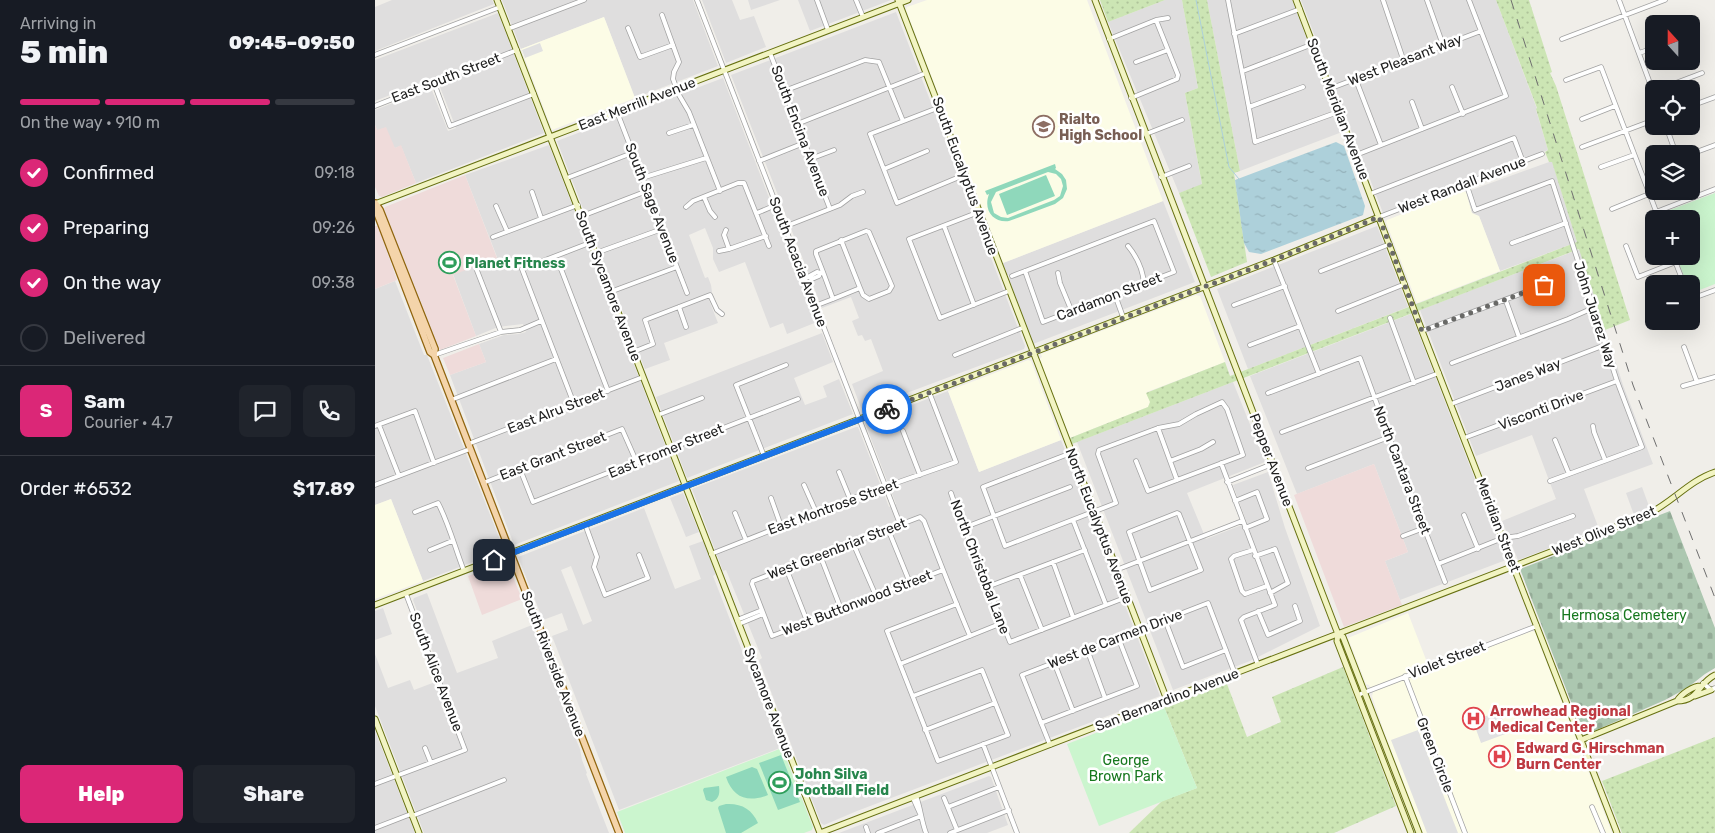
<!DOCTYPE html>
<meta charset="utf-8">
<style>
:root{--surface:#171b24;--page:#20242c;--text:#f1f3f6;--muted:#9ea1a6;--line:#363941;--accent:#db2777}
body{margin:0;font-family:Rubik,sans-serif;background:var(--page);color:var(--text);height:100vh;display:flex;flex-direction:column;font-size:19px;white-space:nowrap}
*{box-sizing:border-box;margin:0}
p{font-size:16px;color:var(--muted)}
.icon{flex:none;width:28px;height:28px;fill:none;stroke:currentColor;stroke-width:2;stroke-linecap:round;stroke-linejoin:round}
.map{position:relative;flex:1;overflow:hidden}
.details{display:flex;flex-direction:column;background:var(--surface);width:375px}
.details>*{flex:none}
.needle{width:32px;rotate:339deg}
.buttons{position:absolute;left:1270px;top:15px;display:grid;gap:10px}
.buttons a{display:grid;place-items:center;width:55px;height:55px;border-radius:8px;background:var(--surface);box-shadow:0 5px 20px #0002;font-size:25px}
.pin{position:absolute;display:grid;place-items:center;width:42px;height:42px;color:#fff;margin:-21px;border-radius:10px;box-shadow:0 2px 8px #0006}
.courier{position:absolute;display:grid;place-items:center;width:50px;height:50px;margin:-25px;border:4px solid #1a73e8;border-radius:50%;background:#fff;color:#222;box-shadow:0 1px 6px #0007}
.headline em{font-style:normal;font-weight:800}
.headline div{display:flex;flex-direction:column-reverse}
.headline{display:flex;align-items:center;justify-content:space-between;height:85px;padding:0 20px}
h1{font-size:32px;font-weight:800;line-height:38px}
.bar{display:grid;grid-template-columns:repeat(4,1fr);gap:8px 5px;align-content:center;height:60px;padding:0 20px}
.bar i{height:6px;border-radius:4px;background:var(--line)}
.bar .selected{background:var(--accent)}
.bar p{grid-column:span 4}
.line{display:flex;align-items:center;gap:12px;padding:0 20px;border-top:1px solid var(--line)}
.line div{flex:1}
.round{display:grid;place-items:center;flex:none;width:52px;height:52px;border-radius:8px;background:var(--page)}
ol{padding:0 20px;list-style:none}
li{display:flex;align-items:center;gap:15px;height:55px}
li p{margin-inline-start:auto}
li .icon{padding:5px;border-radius:50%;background:var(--accent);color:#fff;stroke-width:4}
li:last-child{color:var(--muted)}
li i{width:28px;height:28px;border:2px solid var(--line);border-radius:50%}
.primary-button{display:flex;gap:10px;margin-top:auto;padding:10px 20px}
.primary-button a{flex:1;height:58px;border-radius:8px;background:var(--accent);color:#fff;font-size:20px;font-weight:800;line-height:58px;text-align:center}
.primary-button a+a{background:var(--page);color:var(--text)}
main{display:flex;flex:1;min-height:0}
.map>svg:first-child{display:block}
.residential{fill:#dfdede;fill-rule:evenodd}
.commercial{fill:#efdbda}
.education{fill:#fcfce6}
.grass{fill:url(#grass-dots)}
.cemetery{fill:url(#cemetery-stones)}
.park{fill:#cbf5ce}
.pitch{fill:#8fd8bb;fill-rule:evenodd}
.parking{fill:#e1e1e1}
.water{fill:url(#water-ripples)}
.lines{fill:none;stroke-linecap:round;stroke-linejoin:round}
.stream{stroke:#add0da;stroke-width:1}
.street-casing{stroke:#a2a2a2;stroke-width:5.5}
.secondary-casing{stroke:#667010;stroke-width:7}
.primary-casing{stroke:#90640e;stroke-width:8}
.street{stroke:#fff;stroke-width:4}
.secondary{stroke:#f2f4c3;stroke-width:5}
.primary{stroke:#f4d4aa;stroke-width:5.5}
.rail{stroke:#6f6f6f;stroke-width:1;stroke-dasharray:10 10;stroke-linecap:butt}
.done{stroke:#696967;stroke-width:5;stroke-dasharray:0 9}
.route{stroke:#1a73e8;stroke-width:6}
.labels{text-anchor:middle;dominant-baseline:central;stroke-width:5;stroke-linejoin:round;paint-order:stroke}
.street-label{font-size:14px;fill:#212121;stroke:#fff}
.education-label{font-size:14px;font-weight:bold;fill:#785e54;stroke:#fff;text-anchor:start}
.leisure-label{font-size:14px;font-weight:bold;fill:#27864d;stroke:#fff;text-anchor:start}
.park-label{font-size:14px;fill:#17781e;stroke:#fff}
.health-label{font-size:14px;font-weight:bold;fill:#be3a42;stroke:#fff;text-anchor:start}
</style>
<main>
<section class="details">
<div class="headline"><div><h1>5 min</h1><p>Arriving in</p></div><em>09:45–09:50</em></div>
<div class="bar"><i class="selected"></i><i class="selected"></i><i class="selected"></i><i></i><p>On the way · 910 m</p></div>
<ol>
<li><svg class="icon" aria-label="check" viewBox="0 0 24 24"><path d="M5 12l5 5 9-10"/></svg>Confirmed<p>09:18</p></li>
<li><svg class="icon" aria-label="check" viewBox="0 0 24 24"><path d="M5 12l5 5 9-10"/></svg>Preparing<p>09:26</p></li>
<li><svg class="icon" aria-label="check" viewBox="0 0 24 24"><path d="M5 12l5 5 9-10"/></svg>On the way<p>09:38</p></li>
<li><i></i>Delivered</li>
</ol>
<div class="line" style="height:90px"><b class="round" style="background:var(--accent);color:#fff">S</b><div><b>Sam</b><p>Courier · 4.7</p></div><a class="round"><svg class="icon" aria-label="chat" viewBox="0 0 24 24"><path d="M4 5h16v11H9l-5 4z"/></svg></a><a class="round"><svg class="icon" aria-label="phone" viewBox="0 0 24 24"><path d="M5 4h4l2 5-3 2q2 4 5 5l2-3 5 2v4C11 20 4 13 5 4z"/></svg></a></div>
<div class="line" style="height:65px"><div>Order #6532</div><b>$17.89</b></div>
<div class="primary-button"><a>Help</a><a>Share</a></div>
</section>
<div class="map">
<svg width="1340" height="833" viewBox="0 0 1340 833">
<defs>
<pattern id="grass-dots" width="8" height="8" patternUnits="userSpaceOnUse" patternTransform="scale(1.25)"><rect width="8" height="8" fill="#cce5b4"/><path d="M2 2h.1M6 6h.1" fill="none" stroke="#afc49a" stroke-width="1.8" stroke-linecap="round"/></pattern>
<pattern id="cemetery-stones" width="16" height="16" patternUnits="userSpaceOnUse" patternTransform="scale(1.25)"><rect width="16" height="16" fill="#acc7b0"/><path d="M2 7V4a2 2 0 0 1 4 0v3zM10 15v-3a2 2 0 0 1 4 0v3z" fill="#94ab97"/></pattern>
<pattern id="water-ripples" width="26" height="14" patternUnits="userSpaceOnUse" patternTransform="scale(1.25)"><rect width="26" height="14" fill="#add0da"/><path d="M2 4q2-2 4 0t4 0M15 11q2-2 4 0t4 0" fill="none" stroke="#95b2bb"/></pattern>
</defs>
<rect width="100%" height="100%" fill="#f0eee9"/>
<path class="residential" d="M17 0H117L119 4 0 51V7Z
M127 0H318L343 66 260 98 229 17 146 49Z
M327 0H357L365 20 379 16 391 47 351 63Z
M373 0H405L376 10Z
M423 0H516L435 31Z
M790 0H807L823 88 810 93 827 185 804 193 733 22Z
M832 0H917L967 132 865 171Z
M926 0H1121L1162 109 1161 110 1173 150 1008 213Z
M521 12 650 346 649 349 489 409 486 408 477 384 508 371 496 339 490 341 487 335 483 336 477 321 484 318 476 297 447 308 356 75Z
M123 13 169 133 41 183 26 146 20 148 2 130 0 125V110L56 88 73 131 81 128 61 77 0 101V60Z
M348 78 442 322 412 334 408 323 395 328 370 262 344 272 338 259V248L330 228 314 235 330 278 333 277 336 285 337 292 334 300 343 323 289 343 295 360 270 369 182 141Z
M174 145 304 481 139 545 75 375 111 362 104 344 129 335 144 334 151 332 148 324 123 327 101 336 78 274 122 257 90 175Z
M1177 161 1202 242 1125 271 1104 216 1099 215 1095 211 1091 192Z
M788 201 820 282 658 344 634 279 635 278 634 275H632L628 263Z
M1002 226 1033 307 873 369 842 289Z
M1205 249 1248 385 1278 464 1209 489 1224 529 1143 560 1127 521 1181 499 1157 435 1101 456 1045 310Z
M20 281 49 355H52L129 550 48 581 16 499 0 505V289Z
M1036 314 1131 560 1025 600 1010 561 1033 552 999 464 922 494 875 376Z
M447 333 458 362 419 378 430 405 452 397 448 386 464 379 478 414 312 478 281 397Z
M858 382 890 462 812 493 831 539 872 523 858 485 893 472 910 528 945 626 875 661 798 690 702 442Z
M573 391 604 472 686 440 785 696 482 811 449 825 446 823 384 660 387 658 351 570 348 571 317 489 481 427H483L514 507 521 504 490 423Z
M1267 487 1275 509 1259 515 1251 493Z
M308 493 324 532 311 537 295 498Z
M269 508 300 589 326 579 314 546 328 541 341 574 338 576 405 748 244 810 177 636 193 630 187 613 168 620 143 557ZM196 566 217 621 208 625 186 570Z
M52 593 82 673 123 658 117 641 157 625 172 668 175 669 188 703 186 704 205 749 207 760 212 773 211 774 234 833H49L0 706V654L13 688 35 680 39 690 68 679 38 600 39 598Z
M8 608 17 634 0 640V611Z
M0 731 40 833H0Z
M614 776 616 777 633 825 612 833H464Z"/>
<path class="commercial" d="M0 125 2 130 11 127 20 148 26 145 41 183 7 197 4 196 0 187Z
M90 175 122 258 78 275 101 336 65 350 9 209 10 207Z
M0 226H3L22 280 0 289Z
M104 344 111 362 75 375 68 358Z
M999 464 1033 552 1010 561 1027 605 969 627 919 495Z
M132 562 147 599 107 615 93 576Z"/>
<path class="education" d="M552 0H712L788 201 628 263 531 10 532 7Z
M229 17 260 98 177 130 146 49Z
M1086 191 1091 192 1097 213 1104 216 1125 271 1042 303 1011 222 1012 220Z
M821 295 825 296 850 362 772 392 775 402 773 407 695 438 664 359 667 357 666 354Z
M653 360 656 361 686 440 604 472 573 391Z
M16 499 48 581 0 599V505Z
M1033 613 1055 670 1157 631 1160 632 1237 833H1048L1007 726 997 696 998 693 994 685 991 684 973 638Z"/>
<path class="grass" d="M725 0H790L733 22Z
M807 0H832L865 171 859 173 872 262 836 277 804 193 827 184 810 93 823 88Z
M1121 0H1154L1177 72 1175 73 1181 86 1255 320 1230 330 1204 249 697 444 695 438 773 407 775 402 771 393 850 362 855 376 1202 242 1177 162H1174L1170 152 1173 150 1161 109 1162 108Z
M968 667 1021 806 959 833H754L787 801 822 788 789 707 852 684 872 737 906 722 897 697Z
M1340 737V833H1247L1227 781Z"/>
<path class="cemetery" d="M1295 511 1340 628V668L1330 674 1312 688 1290 700 1210 735 1208 733 1145 569Z"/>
<path class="park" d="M1340 193V284L1317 293 1316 284H1312L1301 256H1316V219H1287L1286 216 1287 213Z
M789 707 822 788 724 826 692 744Z
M407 748 438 827 437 830 429 833H250L242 812Z"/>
<path class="pitch" d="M680 164 681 168 680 169 687 174 691 180 692 189 688 198 680 204 634 221C618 223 608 210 614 194L612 195 610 191ZM673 172 681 174 686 179 688 186 685 196 679 200 633 218 626 217 619 213 616 202 621 192Z
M671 175 680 196 632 215 624 194Z
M406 755 425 802 403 810 384 763Z
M377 767 382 769 393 795C373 803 358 798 351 777Z
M344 786C345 794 344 799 337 802L331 800 328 790 329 788Z
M351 804C366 803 377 809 383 823L366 833H351L343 808 344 806Z"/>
<path class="parking" d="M165 43 168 51 150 58 147 50Z
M1124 711 1133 733 1106 743 1098 721Z
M1043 730 1083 833H1052L1016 740Z"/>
<path class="water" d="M961 142 969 146 990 206 988 215 886 254 874 252 869 243 860 180Z"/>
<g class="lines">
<path class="stream" d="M821 0 854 167 864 179"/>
<defs>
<path id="street" d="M322 0 525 524
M442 0 453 30
M481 0 488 17
M853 0C862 48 872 94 880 142L963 112
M1008 0 1028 59
M1052 0 1068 45
M1244 0 1279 94
M287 15 304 62 299 72 298 79 304 95 314 112 345 191
M253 28 265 57 298 45
M133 29 209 0
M859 34 925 9
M734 39 781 20 793 18
M1187 39 1290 0
M395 53 455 209
M1264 53 1279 48
M0 55 125 7
M761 62 793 50
M868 71 938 44
M981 80 1006 145
M1191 80 1226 67 1284 219
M59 83 75 126 159 94
M1077 87 1088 114
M954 89 1106 31
M1285 89 1327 73
M409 91 490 60 504 62 528 121
M756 98 802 79 803 75 781 20
M1037 102 1047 129
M0 106 142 50
M1316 106 1340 97
M565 107 495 134 522 203 589 175
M874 107 928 87
M242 112 312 293
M1207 119 1240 106
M422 124 551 73
M1291 126 1301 154
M294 133 318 125
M771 134 807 120
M1207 147 1279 120
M1316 154 1340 145
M981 155 1131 96 1094 0
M435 159 459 150
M384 161 429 143
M1226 167 1259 155
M509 169 552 151
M786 177 814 166
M192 178 257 153
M267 178 331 158
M1091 183 1100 210 1177 181 1242 381 1267 447 1175 481
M157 192 166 218
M995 194 1139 138 1148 162
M329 197 335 211 340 217
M121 206 132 231
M311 207 318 201 363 183H369L394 246
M1237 209 1274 194
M604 212 534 239 565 318 634 291
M1281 212 1340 189
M382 213 401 205
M207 216 272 191
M1004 217 1167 154
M569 226 599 305
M409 227 465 205 477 196 488 192
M351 230 349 235 354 249
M118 237 203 205
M466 240 485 288
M1137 243 1191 223
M753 246C762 257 768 269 769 284
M1251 246 1263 277 1301 262
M344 251 354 249 391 236
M221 253 287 229
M181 256 233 391
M1298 256 1309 284
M899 260 944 374
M101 268 126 332
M946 271 1015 244
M683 273 685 283 697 312
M637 276 650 271 779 221 799 272 668 322 650 271
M434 277 437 279 444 276 445 273
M429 279 442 272 445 273 448 272 458 299 485 288 488 295 494 299 514 291 517 286 494 232 491 231 441 251V254L448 272
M235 292 302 267
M740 295 748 317
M1316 299 1340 290
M1131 301 1144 337
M445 304 458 299
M859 305 910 286
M304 307 311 327
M963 311 1030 284
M1273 316 1279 314
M1015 318 1039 383
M1047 331 1169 285
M875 345 925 326
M1309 347 1322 382
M258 352 278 344 270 320 335 295 342 310 347 314
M59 355 126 332 145 330 166 321
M580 355 647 328
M1077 363 1193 319 1218 308
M1308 386 1340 377
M893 393 985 358 1014 437 1070 582
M76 400 181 359
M199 404 147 269 217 242
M1076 404 1230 345
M283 415 327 398
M4 425 24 476
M0 426 40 411 59 463
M1218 426 1219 432 1230 460
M783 428 802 480
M528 431 545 475
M907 432 1064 373
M1089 438 1242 381
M1180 440 1194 474
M93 444 268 377
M696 453 608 487 630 546 741 503 723 454 724 450 783 428 804 424 821 414 847 402 852 409 868 455 773 491 761 461
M389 456 361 385 411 365
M795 461 826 449 838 442
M846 463 900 605 869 617 866 620 883 665
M933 468 1014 437
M145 469 158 502 423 399
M464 472 475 499
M852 482 897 464
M108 483 247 429 262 463
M0 485 95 449
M429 485 441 512
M576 493 586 522 595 542 635 642 752 597
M396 498 406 526
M860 501 882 492 892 519 870 528
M40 512 63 503C74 524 80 548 89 571
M360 513 371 540
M802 513 804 514 826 570 775 590 754 532Z
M1089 515 1103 549
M698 520 731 605
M210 524 222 557 219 567 230 595 273 578 264 555
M588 528 695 487
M513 529 535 583
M1028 536 1049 528
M478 543 501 596
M55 550 77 541
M878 550 859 556 856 559 867 591 870 594 892 586
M336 554 475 499 581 462 554 392
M445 555 466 609
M880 556 900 549 913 583 895 593
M678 562 698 617
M1063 564 1128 538 1143 536 1198 516
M411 568 432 621
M568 570 397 636 377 584 378 581 545 517 549 521C564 560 579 598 595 636
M741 570 867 521
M645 575 667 630
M612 587 710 550
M883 611 893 635 925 621 920 606
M362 620 387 610
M790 620 808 667 851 650
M364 624 388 614
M712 649 730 698
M679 662 698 711
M525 664 627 623
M1030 676 1090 833
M1328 683 1336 690 1340 688
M983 695 1162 626
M538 696 607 670 633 735 563 761 512 631 582 604
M666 723 762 686 743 637
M550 730 620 703
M608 744 642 833
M675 745 647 675 833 603 860 674
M50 748 56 763
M0 784 90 750 31 594
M541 796C546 809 546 820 551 833
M538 798 546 816
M569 798 582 830
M573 807 624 787
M1217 807 1228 833
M37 816 129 780
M491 827 493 833
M0 828 36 814
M503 833 546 816
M575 833 634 810"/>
<path id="secondary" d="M122 0 445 833
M523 0 792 700
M720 0 961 629 963 634 962 641 1036 833
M921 0 1047 331 1242 833
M0 204 533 0
M0 605 899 260 1004 217
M963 634 968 637 1044 833
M1320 696 1336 690
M1302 701C1306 694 1318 686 1326 686
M0 719 44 833
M1206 740 1302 701C1324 701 1323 683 1340 675
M445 833 1269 516C1295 505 1313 481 1340 472"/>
<path id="primary" d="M0 203 1 211 55 352 59 355 244 833
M1 204 5 210 60 349 59 355"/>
</defs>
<use href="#street" class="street-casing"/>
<use href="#secondary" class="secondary-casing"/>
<use href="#primary" class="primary-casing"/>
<use href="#street" class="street"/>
<use href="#secondary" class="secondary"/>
<use href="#primary" class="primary"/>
<path class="rail" d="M1136 0 1258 385 1340 598"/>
</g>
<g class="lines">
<path class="done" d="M512 409 899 260 1004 217 1047 331 1169 285"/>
<path class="route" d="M119 560 512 409"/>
</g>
<defs>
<symbol id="school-ring" viewBox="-11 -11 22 22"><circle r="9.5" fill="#fff" stroke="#8d6e63" stroke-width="1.5"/><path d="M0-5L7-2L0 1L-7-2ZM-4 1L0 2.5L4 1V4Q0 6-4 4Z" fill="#8d6e63"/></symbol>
<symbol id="stadium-ring" viewBox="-11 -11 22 22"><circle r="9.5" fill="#fff" stroke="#2e9e5b" stroke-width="1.5"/><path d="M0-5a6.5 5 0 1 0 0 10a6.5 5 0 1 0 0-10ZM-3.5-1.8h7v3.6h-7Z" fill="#2e9e5b"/></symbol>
<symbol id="hospital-ring" viewBox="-11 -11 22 22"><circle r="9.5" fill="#fff" stroke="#e0444e" stroke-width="1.5"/><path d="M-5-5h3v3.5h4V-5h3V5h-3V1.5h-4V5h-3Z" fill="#e0444e"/></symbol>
</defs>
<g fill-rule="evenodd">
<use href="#school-ring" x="656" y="114" width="25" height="25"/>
<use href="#stadium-ring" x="62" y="250" width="25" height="25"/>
<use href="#hospital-ring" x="1086" y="706" width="25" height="25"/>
<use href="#hospital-ring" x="1112" y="744" width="25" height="25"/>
<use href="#stadium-ring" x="392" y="770" width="25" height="25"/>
</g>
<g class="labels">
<g class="street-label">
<text transform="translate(1030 60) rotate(-21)">West Pleasant Way</text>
<text transform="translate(71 78) rotate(-21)">East South Street</text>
<text transform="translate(262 104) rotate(-21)">East Merrill Avenue</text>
<text transform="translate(963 109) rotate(69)">South Meridian Avenue</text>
<text transform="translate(425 131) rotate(69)">South Encina Avenue</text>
<text transform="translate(590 176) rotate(70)">South Eucalyptus Avenue</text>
<text transform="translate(1087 185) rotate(-21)">West Randall Avenue</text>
<text transform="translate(277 203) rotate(69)">South Sage Avenue</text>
<text transform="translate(423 262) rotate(69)">South Acacia Avenue</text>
<text transform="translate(233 286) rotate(69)">South Sycamore Avenue</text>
<text transform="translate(734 297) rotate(-21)">Cardamon Street</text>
<text transform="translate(1220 315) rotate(72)">John Juarez Way</text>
<text transform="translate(1153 375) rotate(-21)">Janes Way</text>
<text transform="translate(1166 410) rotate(-21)">Visconti Drive</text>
<text transform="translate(181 411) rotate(-21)">East Alru Street</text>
<text transform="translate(291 451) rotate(-22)">East Fromer Street</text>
<text transform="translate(178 456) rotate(-21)">East Grant Street</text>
<text transform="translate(896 460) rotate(69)">Pepper Avenue</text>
<text transform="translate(1027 470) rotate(69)">North Cantara Street</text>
<text transform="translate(458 507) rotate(-20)">East Montrose Street</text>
<text transform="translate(1123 525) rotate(69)">Meridian Street</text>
<text transform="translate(724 526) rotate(69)">North Eucalyptus Avenue</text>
<text transform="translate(1229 531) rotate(-22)">West Olive Street</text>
<text transform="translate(462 549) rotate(-21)">West Greenbriar Street</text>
<text transform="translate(605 567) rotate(69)">North Christobal Lane</text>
<text transform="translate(482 603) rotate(-21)">West Buttonwood Street</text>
<text transform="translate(740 639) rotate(-21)">West de Carmen Drive</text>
<text transform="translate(1072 660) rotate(-21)">Violet Street</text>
<text transform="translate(178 664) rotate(69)">South Riverside Avenue</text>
<text transform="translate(61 672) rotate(69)">South Alice Avenue</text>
<text transform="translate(792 700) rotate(-21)">San Bernardino Avenue</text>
<text transform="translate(394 703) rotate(69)">Sycamore Avenue</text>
<text transform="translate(1060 755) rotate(69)">Green Circle</text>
</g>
<g class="education-label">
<text x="684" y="119">Rialto<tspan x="684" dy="16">High School</tspan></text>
</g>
<g class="leisure-label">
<text x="90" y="263">Planet Fitness</text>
<text x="420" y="774">John Silva<tspan x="420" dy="16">Football Field</tspan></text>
</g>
<g class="park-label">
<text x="1249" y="615">Hermosa Cemetery</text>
<text x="751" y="760">George<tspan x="751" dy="16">Brown Park</tspan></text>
</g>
<g class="health-label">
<text x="1115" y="711">Arrowhead Regional<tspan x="1115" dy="16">Medical Center</tspan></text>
<text x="1141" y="748">Edward G. Hirschman<tspan x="1141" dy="16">Burn Center</tspan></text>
</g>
</g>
</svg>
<div class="buttons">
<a><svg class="needle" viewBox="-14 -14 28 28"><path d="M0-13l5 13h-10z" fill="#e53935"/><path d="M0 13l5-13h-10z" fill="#9ea1a6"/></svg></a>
<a><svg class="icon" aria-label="locate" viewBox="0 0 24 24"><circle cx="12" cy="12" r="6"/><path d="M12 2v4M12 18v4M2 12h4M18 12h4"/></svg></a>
<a><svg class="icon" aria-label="layers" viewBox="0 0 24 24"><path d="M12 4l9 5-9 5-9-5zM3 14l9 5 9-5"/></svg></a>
<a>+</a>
<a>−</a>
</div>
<div class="pin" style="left:1169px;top:285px;background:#ea580c"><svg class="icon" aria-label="bag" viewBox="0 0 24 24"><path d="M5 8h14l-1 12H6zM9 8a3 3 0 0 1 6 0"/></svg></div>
<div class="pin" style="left:119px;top:560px;background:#1f2937"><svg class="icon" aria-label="home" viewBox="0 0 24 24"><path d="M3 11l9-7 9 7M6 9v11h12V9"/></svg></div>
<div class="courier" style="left:512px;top:409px"><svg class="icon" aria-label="bike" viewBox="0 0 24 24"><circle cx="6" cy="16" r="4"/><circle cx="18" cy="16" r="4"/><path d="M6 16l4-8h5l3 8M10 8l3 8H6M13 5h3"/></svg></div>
</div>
</main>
